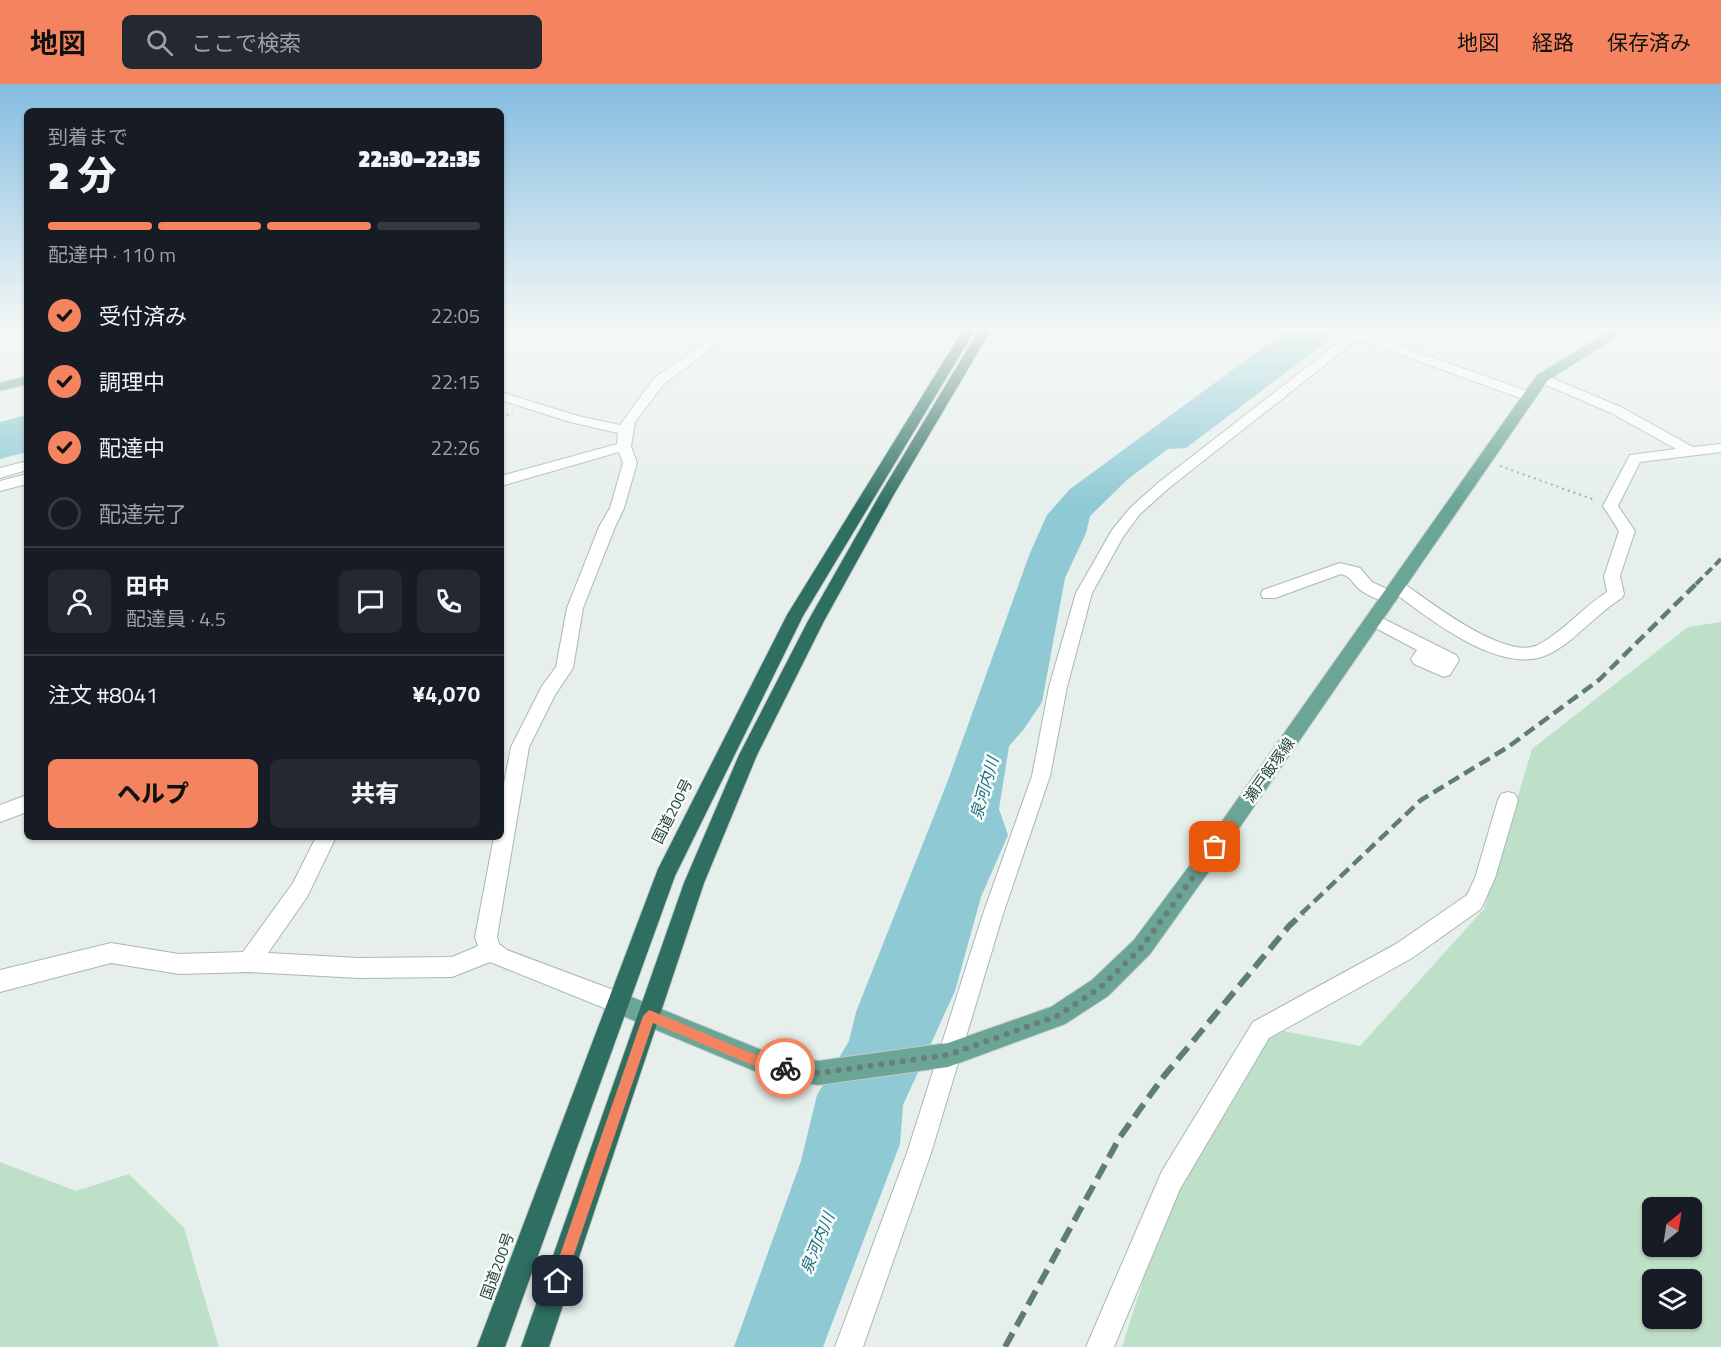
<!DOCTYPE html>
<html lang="ja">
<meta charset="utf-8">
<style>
:root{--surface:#171b24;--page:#242831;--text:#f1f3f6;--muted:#9ea1a6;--line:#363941;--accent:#f4845f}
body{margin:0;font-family:"Titillium Web","Noto Sans JP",sans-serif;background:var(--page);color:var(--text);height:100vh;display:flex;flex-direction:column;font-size:22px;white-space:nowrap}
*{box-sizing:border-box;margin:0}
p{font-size:20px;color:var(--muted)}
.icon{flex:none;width:33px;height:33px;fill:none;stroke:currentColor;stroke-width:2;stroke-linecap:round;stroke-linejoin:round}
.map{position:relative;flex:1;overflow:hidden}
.side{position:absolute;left:24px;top:24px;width:480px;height:732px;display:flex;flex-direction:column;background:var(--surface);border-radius:9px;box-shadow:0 2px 4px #0004}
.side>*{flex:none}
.needle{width:39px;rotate:30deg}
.tools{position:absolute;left:1642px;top:1113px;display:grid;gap:12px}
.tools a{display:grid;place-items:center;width:60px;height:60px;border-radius:9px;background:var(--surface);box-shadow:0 2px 4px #0004;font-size:30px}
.pin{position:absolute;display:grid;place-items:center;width:51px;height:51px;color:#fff;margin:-26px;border-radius:12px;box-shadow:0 3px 9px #0006}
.courier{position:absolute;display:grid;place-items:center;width:60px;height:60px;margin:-30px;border:4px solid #f4845f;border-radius:50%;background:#fff;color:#222;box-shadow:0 2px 8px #0007}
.headline em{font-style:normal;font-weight:800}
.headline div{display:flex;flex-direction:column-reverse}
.headline{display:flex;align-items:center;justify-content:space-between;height:102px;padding:0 24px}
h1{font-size:39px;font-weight:800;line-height:45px}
.bar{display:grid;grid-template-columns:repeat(4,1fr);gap:9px 6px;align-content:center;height:72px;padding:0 24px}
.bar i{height:8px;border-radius:4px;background:var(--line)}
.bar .selected{background:var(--accent)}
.bar p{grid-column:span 4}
.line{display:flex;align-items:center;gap:15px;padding:0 24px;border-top:2px solid var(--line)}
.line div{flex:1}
.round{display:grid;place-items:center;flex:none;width:63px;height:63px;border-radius:9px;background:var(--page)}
ol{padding:0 24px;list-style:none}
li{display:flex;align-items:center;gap:18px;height:66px}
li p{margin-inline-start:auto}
li .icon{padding:6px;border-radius:50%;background:var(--accent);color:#111;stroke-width:4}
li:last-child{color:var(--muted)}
li i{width:33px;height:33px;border:3px solid var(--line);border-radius:50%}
.action{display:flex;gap:12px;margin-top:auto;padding:12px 24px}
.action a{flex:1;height:69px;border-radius:9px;background:var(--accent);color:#111;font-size:24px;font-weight:800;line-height:69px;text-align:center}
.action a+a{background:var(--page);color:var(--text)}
header{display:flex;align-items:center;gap:36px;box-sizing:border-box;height:84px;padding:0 30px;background:var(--accent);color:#111}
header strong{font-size:28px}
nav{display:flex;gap:33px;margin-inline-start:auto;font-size:21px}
.search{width:420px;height:54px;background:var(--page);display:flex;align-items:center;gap:15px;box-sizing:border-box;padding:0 21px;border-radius:9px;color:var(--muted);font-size:22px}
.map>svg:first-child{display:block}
.green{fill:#bfe0c8;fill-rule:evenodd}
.water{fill:#8ec9d4}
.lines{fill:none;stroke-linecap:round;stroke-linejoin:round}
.minor-casing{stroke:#a8b8b2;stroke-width:2}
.major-casing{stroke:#c2cac8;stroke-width:2}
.highway-casing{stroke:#c2cac8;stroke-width:2}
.path{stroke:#86b3a5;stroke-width:2;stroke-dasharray:2 4;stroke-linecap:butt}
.minor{fill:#fff;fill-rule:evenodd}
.major{fill:#6aa596;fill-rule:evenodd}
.highway{fill:#2f6f62;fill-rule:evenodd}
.rail-far2{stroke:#5f7d75;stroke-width:4;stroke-dasharray:9 4.5;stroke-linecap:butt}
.rail-far1{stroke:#5f7d75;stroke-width:4.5;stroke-dasharray:12 6;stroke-linecap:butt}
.rail{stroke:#5f7d75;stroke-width:6;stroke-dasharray:16 8;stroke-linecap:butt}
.route{fill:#f4845f}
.done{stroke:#687f78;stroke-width:6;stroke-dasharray:0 10.8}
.labels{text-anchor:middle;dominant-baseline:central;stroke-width:5;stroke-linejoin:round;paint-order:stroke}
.street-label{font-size:15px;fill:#24423a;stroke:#f7fbf9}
.water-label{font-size:16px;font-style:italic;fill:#1c6f80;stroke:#f7fbf9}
</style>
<header>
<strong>地図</strong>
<div class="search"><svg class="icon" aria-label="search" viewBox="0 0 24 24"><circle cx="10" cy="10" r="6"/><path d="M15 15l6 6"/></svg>ここで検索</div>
<nav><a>地図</a><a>経路</a><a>保存済み</a></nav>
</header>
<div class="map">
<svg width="1721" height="1263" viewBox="0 0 1721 1263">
<rect width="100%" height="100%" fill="#e6efeb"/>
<path class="green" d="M1721 538V1263H1122L1168 1118 1273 945 1360 962 1484 825 1532 665 1688 543ZM1653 1124H1692V1162H1653ZM1653 1196H1692V1234H1653Z
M0 1078 76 1107 129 1090 184 1144 219 1263H0Z"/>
<path class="water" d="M1287 246H1342L1186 364 1168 365 1128 395 1090 432 1086 449 1065 494 1042 618 1024 645 1009 662 999 725 1008 751 981 813 955 907 903 1021 900 1060 823 1263H734L801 1077 817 1011 849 957 856 928 947 699 1030 469 1047 431 1070 405Z
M27 331V368L0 375V338Z"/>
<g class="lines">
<defs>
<path id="minor" d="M501 246H522L501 254Z
M722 246H736L664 300 635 338 631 362 637 379 624 424 615 443 583 524 573 584 555 611 529 663 497 853 499 860 507 866 627 911 630 919 627 927 619 930 490 878 452 893 359 894 249 888 179 890 111 879 0 908V886L111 859 179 870 243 868 293 799 316 753H336L307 813 268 869 359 874 452 873 478 862 475 853 494 753H501V715L511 663 542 602 556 583 567 524 599 443 610 424 623 379 619 368 501 402V392L617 360 618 349 570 338 501 316V308L578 332 620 341 654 294Z
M1340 246H1368L1365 250 1533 309 1535 312 1533 315H1523L1358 255 1169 404 1140 430 1123 453 1092 509 1067 603 1050 692 1003 830 931 1069 863 1263H835L907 1069 983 830 1032 692 1049 603 1076 509 1112 446 1130 424 1159 398 1347 252 1342 250Z
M1542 290 1621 323 1693 363 1721 360V368L1640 378 1618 422 1635 447 1620 492 1624 510 1622 514C1597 529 1573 559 1549 570 1502 593 1433 537 1397 511L1396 517C1386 520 1367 512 1359 505 1352 498 1350 492 1341 490L1275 514H1263L1261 510 1263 506 1340 479 1360 484 1372 498 1391 507 1389 503 1391 499H1403C1429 517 1505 577 1538 561 1563 548 1583 523 1607 508L1604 492 1619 447 1603 422 1630 371 1676 365 1611 329 1537 297 1536 294Z
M27 377V386L0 394V384Z
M27 390V400L0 407V397Z
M1374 530 1456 571 1459 576 1450 591 1444 593 1414 580 1411 575 1417 566 1368 540 1366 536 1368 532Z
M1508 708 1515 710 1518 716 1495 794 1481 825 1412 874 1269 954 1180 1105 1114 1263H1086L1162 1087 1253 938 1396 860 1467 811 1475 794 1498 716 1501 710Z
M27 711V728L0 738V721Z"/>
<path id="major" d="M1612 246H1627L1547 297 1222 769 1150 870 1108 912 1065 940 948 983 818 1001 769 993 611 927 608 919 611 911 619 908 769 969 818 977 948 959 1051 923 1092 896 1134 856 1208 757 1537 291Z
M27 292V300L0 307V299Z"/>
<path id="highway" d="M963 246H975L803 532 675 792 505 1263H477L658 785 787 531Z
M979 246H991L893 412 824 537 757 671 704 799 549 1263H521L684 799 739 671 808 537 879 412Z"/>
</defs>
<use href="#minor" class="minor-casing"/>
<use href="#major" class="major-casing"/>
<use href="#highway" class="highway-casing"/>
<path class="path" d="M501 333 513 329
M1500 382 1595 416"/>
<use href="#minor" class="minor"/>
<use href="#major" class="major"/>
<use href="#highway" class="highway"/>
<path class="rail-far2" d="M1696 500 1721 475"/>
<path class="rail-far1" d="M1301 830 1421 716 1508 663 1599 596 1698 498"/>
<path class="rail" d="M1005 1263 1120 1053 1164 992 1289 842 1303 829"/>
</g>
<linearGradient id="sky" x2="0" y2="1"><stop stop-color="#84bce0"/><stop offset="0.58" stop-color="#f4f8f6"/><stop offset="1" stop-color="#f4f8f6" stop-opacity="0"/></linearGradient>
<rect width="1721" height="423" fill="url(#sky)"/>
<path class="route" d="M649 926C683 939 715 955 749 968 762 973 777 974 789 979L791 984 789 988 785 990 769 988 653 939 565 1197 563 1202 558 1204 553 1202 551 1197 643 932Z"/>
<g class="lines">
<path class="done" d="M785 984 818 989 948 971 1057 932 1100 904 1142 863 1215 763"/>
</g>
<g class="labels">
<g class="street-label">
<text transform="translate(1269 686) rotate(-55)">瀬戸飯塚線</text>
<text transform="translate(672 727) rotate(-63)">国道200号</text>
<text transform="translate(497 1182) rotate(-70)">国道200号</text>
</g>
<g class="water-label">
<text transform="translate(984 704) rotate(-74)">泉河内川</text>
<text transform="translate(817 1159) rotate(-68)">泉河内川</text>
</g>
</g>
</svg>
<div class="tools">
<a><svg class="needle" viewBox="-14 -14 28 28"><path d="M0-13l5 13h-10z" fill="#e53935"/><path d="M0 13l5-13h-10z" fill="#9ea1a6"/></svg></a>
<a><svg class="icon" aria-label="layers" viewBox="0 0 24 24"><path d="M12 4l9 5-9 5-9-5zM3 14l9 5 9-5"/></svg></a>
</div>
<div class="pin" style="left:1215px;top:763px;background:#ea580c"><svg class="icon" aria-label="bag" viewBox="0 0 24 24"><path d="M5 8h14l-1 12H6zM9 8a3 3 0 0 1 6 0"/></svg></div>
<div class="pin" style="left:558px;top:1197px;background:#1f2937"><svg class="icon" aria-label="home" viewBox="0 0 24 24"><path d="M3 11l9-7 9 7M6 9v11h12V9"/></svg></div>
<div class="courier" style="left:785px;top:984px"><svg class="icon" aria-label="bike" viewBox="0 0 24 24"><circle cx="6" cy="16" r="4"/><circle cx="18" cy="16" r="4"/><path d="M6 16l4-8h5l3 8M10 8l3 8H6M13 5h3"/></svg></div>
<section class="side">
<div class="headline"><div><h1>2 分</h1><p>到着まで</p></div><em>22:30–22:35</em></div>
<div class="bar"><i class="selected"></i><i class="selected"></i><i class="selected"></i><i></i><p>配達中 · 110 m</p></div>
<ol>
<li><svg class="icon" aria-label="check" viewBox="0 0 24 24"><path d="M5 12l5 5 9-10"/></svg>受付済み<p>22:05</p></li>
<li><svg class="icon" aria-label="check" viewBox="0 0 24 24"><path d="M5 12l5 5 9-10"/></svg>調理中<p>22:15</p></li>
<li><svg class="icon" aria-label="check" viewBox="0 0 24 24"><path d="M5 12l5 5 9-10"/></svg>配達中<p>22:26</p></li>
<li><i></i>配達完了</li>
</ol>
<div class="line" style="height:108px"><a class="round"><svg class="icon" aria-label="person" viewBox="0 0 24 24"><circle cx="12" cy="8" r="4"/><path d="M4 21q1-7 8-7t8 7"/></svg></a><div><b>田中</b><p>配達員 · 4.5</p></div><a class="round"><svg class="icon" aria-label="chat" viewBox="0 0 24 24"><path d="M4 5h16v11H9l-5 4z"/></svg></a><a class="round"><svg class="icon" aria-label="phone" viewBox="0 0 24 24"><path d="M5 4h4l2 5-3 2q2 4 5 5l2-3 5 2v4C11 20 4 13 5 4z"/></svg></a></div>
<div class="line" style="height:78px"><div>注文 #8041</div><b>¥4,070</b></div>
<div class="action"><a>ヘルプ</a><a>共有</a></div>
</section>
</div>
